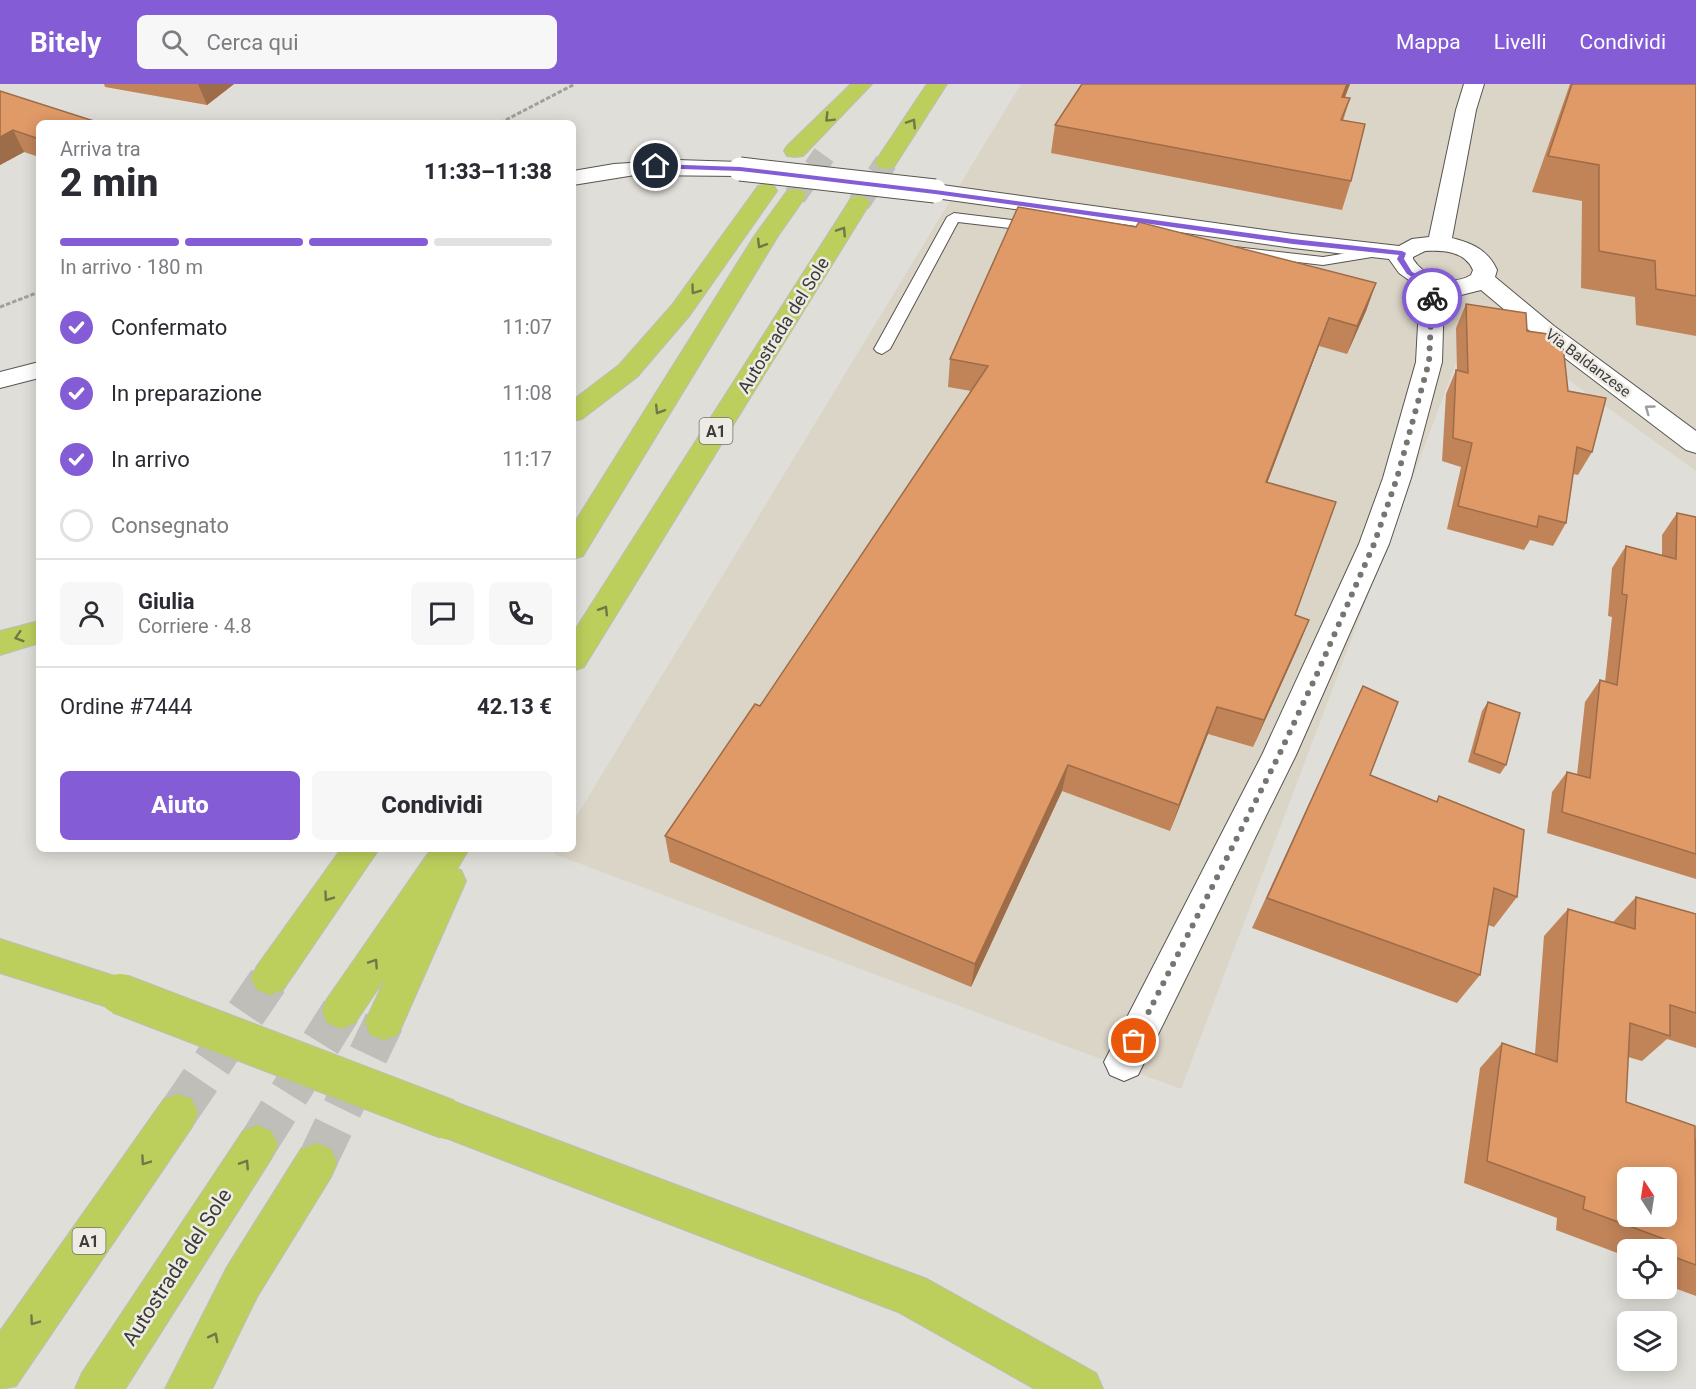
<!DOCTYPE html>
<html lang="it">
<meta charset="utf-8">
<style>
:root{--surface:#fff;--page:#f7f7f7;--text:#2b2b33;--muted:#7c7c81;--line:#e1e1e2;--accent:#835cd6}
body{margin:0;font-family:Roboto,sans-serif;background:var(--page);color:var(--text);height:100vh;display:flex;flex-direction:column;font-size:22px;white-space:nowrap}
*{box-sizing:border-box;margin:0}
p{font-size:20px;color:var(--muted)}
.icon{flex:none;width:33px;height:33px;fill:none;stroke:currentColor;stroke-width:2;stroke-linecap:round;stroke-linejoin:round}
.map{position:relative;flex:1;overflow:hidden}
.sheet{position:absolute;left:36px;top:36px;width:540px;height:732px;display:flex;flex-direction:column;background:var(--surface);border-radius:9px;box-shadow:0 3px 15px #0003}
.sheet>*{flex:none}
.needle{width:39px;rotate:348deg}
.tools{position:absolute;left:1617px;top:1083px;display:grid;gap:12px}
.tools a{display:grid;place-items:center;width:60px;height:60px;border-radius:9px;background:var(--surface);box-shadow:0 3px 15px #0003;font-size:30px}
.pin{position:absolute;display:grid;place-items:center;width:51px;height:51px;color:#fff;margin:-26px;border:3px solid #fff;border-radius:50%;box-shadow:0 2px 6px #0007}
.courier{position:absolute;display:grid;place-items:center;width:60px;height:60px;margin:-30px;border:4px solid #835cd6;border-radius:50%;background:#fff;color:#222;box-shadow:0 2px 8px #0007}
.headline em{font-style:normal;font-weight:800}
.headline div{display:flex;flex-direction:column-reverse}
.headline{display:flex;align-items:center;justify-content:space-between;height:102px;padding:0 24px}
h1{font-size:39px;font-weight:800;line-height:45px}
.bar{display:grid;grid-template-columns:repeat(4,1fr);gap:9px 6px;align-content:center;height:72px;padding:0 24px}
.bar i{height:8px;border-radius:4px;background:var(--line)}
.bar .on{background:var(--accent)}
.bar p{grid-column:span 4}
.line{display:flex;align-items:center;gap:15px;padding:0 24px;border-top:2px solid var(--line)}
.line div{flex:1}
.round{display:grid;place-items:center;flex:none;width:63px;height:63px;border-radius:9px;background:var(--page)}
ol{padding:0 24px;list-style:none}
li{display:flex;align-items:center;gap:18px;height:66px}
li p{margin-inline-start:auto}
li .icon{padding:6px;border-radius:50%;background:var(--accent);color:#fff;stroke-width:4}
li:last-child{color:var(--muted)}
li i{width:33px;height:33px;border:3px solid var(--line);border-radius:50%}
.button{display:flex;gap:12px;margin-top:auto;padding:12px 24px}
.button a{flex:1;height:69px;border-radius:9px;background:var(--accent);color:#fff;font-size:24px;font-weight:800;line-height:69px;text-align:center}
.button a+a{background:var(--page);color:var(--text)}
header{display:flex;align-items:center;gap:36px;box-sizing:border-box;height:84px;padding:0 30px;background:var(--accent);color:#fff}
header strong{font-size:28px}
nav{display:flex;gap:33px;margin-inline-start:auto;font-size:21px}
.search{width:420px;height:54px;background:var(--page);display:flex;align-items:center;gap:15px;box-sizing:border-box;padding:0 21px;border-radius:9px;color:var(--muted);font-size:22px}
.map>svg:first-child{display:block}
.built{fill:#dbd5c8}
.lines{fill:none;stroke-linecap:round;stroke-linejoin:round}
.motorway-tunnel-far1{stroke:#bfbeb8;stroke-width:23;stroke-dasharray:23 11;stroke-linecap:butt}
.motorway-tunnel{stroke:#bfbeb8;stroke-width:40;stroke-dasharray:40 20;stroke-linecap:butt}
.service-casing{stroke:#585550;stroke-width:2}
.minor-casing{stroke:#585550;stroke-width:2}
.motorway-casing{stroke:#bdbdbc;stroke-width:2}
.path{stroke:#a09f9a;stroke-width:3;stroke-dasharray:4.5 2;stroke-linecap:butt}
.service{fill:#fff;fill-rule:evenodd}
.minor{fill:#fff;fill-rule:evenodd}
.motorway{fill:#bccf5d;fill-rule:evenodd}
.minor-bridge-casing{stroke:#585550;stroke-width:25;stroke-linecap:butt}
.motorway-bridge-casing{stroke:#bdbdbc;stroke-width:42;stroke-linecap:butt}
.minor-bridge{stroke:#fff;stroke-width:23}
.motorway-bridge{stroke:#bccf5d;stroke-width:40}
.wall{fill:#c18459}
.shaded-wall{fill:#9d6c48}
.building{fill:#e09a67;stroke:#9d6c48;stroke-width:1.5;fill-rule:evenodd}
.oneway{stroke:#707748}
.oneway2{stroke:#9e9e9c}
.route{fill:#835cd6}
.done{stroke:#767571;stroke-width:6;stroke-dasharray:0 10.8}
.labels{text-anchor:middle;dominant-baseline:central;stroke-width:5;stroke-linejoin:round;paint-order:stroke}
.far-street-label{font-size:15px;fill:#3d3c3a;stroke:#eeebe5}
.shield{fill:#eeebe5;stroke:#72706d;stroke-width:1.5}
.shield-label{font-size:16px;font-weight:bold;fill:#3d3c3a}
.street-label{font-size:18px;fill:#3d3c3a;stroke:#eeebe5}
.near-street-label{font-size:21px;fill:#3d3c3a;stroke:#eeebe5}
</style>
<header>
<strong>Bitely</strong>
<div class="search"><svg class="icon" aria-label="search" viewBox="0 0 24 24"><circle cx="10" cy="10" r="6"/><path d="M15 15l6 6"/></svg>Cerca qui</div>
<nav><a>Mappa</a><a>Livelli</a><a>Condividi</a></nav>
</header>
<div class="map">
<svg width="1696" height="1305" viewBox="0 0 1696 1305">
<rect width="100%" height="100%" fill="#e0ded8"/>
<path class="built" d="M1021 0H1696V387L1475 229 1181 1005 554 770 557 765H573V738Z"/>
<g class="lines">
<path class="motorway-tunnel-far1" d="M795 112 824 71
M859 119 886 78"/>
<path class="motorway-tunnel" d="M178 1029 270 894
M257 1061 341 927
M316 1079 384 938"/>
<defs>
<path id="service" d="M954 129 1036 139 1043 143 1036 147 958 138 890 265 882 270 877 268 874 265 947 133Z
M1235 163 1323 173 1384 163 1391 167 1384 171 1323 181 1230 170 1228 167Z"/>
<path id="minor" d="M1464 0H1484L1476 26 1452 154C1472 159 1488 166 1497 186L1495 193 1554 242 1696 347V369L1686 366 1536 252 1481 206 1461 211H1444L1442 278 1411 394 1389 460 1296 671 1138 991 1124 997 1110 991 1104 978 1262 671 1359 460 1383 394 1416 278 1420 204 1399 189 1389 175 1293 164 935 114 927 112 924 107 927 102 935 100 1293 150 1399 162 1412 155 1429 153 1456 26ZM1425 167C1443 166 1465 167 1473 186L1471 191C1451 203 1425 194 1413 175V173Z
M677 76 740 78 748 80 751 85 748 90 740 92 635 91 573 101V87L614 80Z
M39 278V294L0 304V288Z"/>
<path id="motorway" d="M851 0H872L803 72 795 73 787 72 784 67 787 62Z
M927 0H947L894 83 886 85 878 83 875 78Z
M766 100 774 102 777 107 690 231 637 293 582 335 573 337V316L619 281 672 221 758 102Z
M795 105 803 107 806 112 778 152 583 472 573 475V441L755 151 787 107Z
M859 112 867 114 870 119 584 583 573 587V549L848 119 851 114Z
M39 537V559L0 571V547Z
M341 765H379L283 906 270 911 257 906 251 894 257 882Z
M431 765H469L457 785 461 786 466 797 398 951 384 956 370 951 365 938 386 893 355 939 341 945 327 939 322 927 327 915Z
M0 855 133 898 139 910 133 922 120 927 0 889Z
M178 1010 192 1015 198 1029 192 1043 16 1302 0 1305V1247L164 1015Z
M447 1015 927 1195 1096 1289 1103 1305H1035L898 1228 433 1049 427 1035 433 1021Z
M257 1041 271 1047 278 1061 271 1075 125 1305H75L82 1289 243 1047Z
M316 1059 331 1065 337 1079 331 1093 257 1213 212 1305H165L227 1183 301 1065Z"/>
</defs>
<use href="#service" class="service-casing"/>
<use href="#minor" class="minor-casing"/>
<use href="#motorway" class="motorway-casing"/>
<path class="path" d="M500 39 575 0
M0 223 39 208"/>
<use href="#service" class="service"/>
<use href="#minor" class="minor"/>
<use href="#motorway" class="motorway"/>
<defs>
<path id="minor-bridge" d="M740 85 935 107"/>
<path id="motorway-bridge" d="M120 910 447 1035"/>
</defs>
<use href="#minor-bridge" class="minor-bridge-casing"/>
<use href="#motorway-bridge" class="motorway-bridge-casing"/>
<use href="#minor-bridge" class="minor-bridge"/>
<use href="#motorway-bridge" class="motorway-bridge"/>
</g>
<path class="wall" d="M104 0H234L207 21 105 3Z
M1082 0H1350L1345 13 1350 14 1343 37 1351 97 1342 126 1051 69 1055 41Z
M1570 0H1696V252L1636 241 1635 213 1581 204 1582 117 1532 108Z
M0 7 39 39V73L24 68 0 81Z
M1376 199 1366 227 1347 270 1319 262 1267 399 1295 531 1309 536 1298 563 1253 663 1208 650 1170 747 1062 707 971 903 670 778 665 752 760 622 971 307 948 303 950 275Z
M1466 220 1527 247 1568 307 1592 368 1578 391 1573 390 1566 439 1553 462 1530 456 1524 466 1447 445 1461 383 1442 377 1446 310 1456 286 1457 287 1456 244Z
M1677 429 1696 433V795L1547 749 1552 708 1567 688 1577 691 1585 618 1600 596 1605 598 1612 533 1608 532 1612 484 1626 462 1662 471V451Z
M1363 602 1370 691 1436 718 1439 712 1517 813 1494 843 1488 841 1480 891 1457 919 1252 844Z
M1488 618 1506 681 1500 690 1468 678 1482 627Z
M1636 813 1696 830V964L1667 955 1642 977 1628 973 1626 1018 1696 1055V1212L1666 1201V1166H1628V1173L1556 1146 1557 1134 1464 1099 1480 984 1502 959 1535 970 1544 852 1568 825 1613 838Z"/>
<path class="shaded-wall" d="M198 0H234L207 21Z
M1347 0H1350L1334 41 1342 13Z
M13 46 24 68 0 81V53Z
M1376 199 1366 227 1347 270 1357 242Z
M1329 234 1319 262 1257 426 1266 398Z
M1309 536 1298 563 1253 663 1264 636Z
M1217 623 1208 650 1170 747 1179 721Z
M1068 681 1062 707 971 903 975 880Z"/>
<path class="building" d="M1082 0H1347L1342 13 1350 14 1341 36 1365 40 1351 97 1055 41Z
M1572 0H1696V212L1656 205 1655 177 1599 167V81L1548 72Z
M0 7 100 39H39V55L13 46 0 53Z
M1018 123 1136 143 1139 138 1376 199 1357 242 1329 234 1266 398 1336 418 1295 531 1309 536 1264 636 1217 623 1179 721 1068 681 975 880 665 752 755 620 760 622 988 282 950 275Z
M1466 220 1526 229 1527 247 1562 252 1568 307 1606 314 1592 368 1577 363 1566 439 1539 432 1537 443 1458 422 1472 359 1453 354 1456 286 1468 289Z
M1677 429 1696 433V770L1562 728 1567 688 1590 694 1600 596 1617 601 1627 511 1622 510 1626 462 1676 475Z
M1363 602 1398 618 1370 691 1437 718 1439 712 1524 746 1517 813 1494 804 1480 891 1267 814Z
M1488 618 1520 629 1506 681 1474 669Z
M1636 813 1696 830V929L1670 921V952L1630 939 1626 1018 1695 1042 1696 1181 1666 1170 1667 1156 1583 1125 1585 1113 1487 1077 1502 959 1557 978 1568 825 1635 845ZM1628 1094H1666V1132H1628Z"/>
<defs><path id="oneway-chevron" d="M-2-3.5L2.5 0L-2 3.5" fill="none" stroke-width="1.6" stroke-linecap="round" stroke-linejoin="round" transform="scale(1.5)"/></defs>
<g class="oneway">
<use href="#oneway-chevron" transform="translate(829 34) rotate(135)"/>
<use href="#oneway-chevron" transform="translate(912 39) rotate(-57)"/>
<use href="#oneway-chevron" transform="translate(842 147) rotate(-57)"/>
<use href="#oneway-chevron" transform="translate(761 160) rotate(122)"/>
<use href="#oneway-chevron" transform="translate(695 206) rotate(126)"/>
<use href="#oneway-chevron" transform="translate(659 326) rotate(122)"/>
<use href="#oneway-chevron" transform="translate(604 526) rotate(-58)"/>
<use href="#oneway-chevron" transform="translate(19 553) rotate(163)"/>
<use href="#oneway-chevron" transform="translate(328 813) rotate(125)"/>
<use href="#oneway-chevron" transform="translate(374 879) rotate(-56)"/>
<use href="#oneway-chevron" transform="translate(145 1077) rotate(125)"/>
<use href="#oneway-chevron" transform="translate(245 1080) rotate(-57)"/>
<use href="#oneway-chevron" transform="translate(34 1237) rotate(125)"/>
<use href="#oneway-chevron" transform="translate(214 1253) rotate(-63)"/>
</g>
<use class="oneway2" href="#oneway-chevron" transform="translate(1649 325) rotate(-144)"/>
<path class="route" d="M656 80 740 83 935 106 1293 155 1402 167 1406 169 1404 175 1412 188 1435 199 1436 214 1432 216 1429 214V202L1407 190 1397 175 1399 171 1293 160 935 110 740 87 653 84Z"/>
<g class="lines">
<path class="done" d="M1134 957 1279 671 1317 590 1374 460 1397 394 1429 278 1432 214"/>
</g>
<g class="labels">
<g class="far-street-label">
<text transform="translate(1588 279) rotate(37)">Via Baldanzese</text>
</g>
<g class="shield">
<rect x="699.5" y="334" width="33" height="26" rx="4.5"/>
<rect x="72.5" y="1144" width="33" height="26" rx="4.5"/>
</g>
<g class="shield-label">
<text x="716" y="347">A1</text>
<text x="89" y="1157">A1</text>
</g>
<g class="street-label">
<text transform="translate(783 241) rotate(-58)">Autostrada del Sole</text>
</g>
<g class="near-street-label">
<text transform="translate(177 1183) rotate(-57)">Autostrada del Sole</text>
</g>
</g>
</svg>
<div class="tools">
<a><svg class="needle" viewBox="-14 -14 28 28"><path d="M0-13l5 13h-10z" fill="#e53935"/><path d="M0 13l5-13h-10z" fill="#7c7c81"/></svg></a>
<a><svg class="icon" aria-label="locate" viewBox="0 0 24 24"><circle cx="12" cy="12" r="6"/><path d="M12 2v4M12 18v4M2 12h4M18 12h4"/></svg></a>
<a><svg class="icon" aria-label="layers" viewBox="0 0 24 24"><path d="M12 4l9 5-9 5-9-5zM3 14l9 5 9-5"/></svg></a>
</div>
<div class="pin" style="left:1134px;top:957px;background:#ea580c"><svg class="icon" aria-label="bag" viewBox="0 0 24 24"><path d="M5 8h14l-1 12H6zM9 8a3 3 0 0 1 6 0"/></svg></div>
<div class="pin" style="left:656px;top:82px;background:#1f2937"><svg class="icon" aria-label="home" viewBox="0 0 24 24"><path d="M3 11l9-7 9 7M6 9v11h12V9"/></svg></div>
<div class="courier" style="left:1432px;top:214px"><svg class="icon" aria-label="bike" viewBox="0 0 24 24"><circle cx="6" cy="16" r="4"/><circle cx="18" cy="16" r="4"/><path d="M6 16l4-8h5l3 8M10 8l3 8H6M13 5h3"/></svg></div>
<section class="sheet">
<div class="headline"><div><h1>2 min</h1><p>Arriva tra</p></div><em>11:33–11:38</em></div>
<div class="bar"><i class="on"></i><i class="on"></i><i class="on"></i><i></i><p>In arrivo · 180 m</p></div>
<ol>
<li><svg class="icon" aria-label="check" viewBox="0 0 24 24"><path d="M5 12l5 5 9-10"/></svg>Confermato<p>11:07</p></li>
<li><svg class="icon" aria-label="check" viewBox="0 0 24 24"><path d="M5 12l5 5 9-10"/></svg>In preparazione<p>11:08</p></li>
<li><svg class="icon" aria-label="check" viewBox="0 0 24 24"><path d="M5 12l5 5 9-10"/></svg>In arrivo<p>11:17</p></li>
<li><i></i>Consegnato</li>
</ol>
<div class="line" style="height:108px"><a class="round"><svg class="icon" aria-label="person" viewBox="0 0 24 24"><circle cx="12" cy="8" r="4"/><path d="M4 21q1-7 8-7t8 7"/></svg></a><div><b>Giulia</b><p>Corriere · 4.8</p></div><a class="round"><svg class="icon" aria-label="chat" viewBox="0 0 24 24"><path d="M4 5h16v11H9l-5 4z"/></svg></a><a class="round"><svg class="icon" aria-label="phone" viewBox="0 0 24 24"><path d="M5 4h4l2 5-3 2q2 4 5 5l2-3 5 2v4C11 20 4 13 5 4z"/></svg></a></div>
<div class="line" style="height:78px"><div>Ordine #7444</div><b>42.13 €</b></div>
<div class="button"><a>Aiuto</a><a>Condividi</a></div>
</section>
</div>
